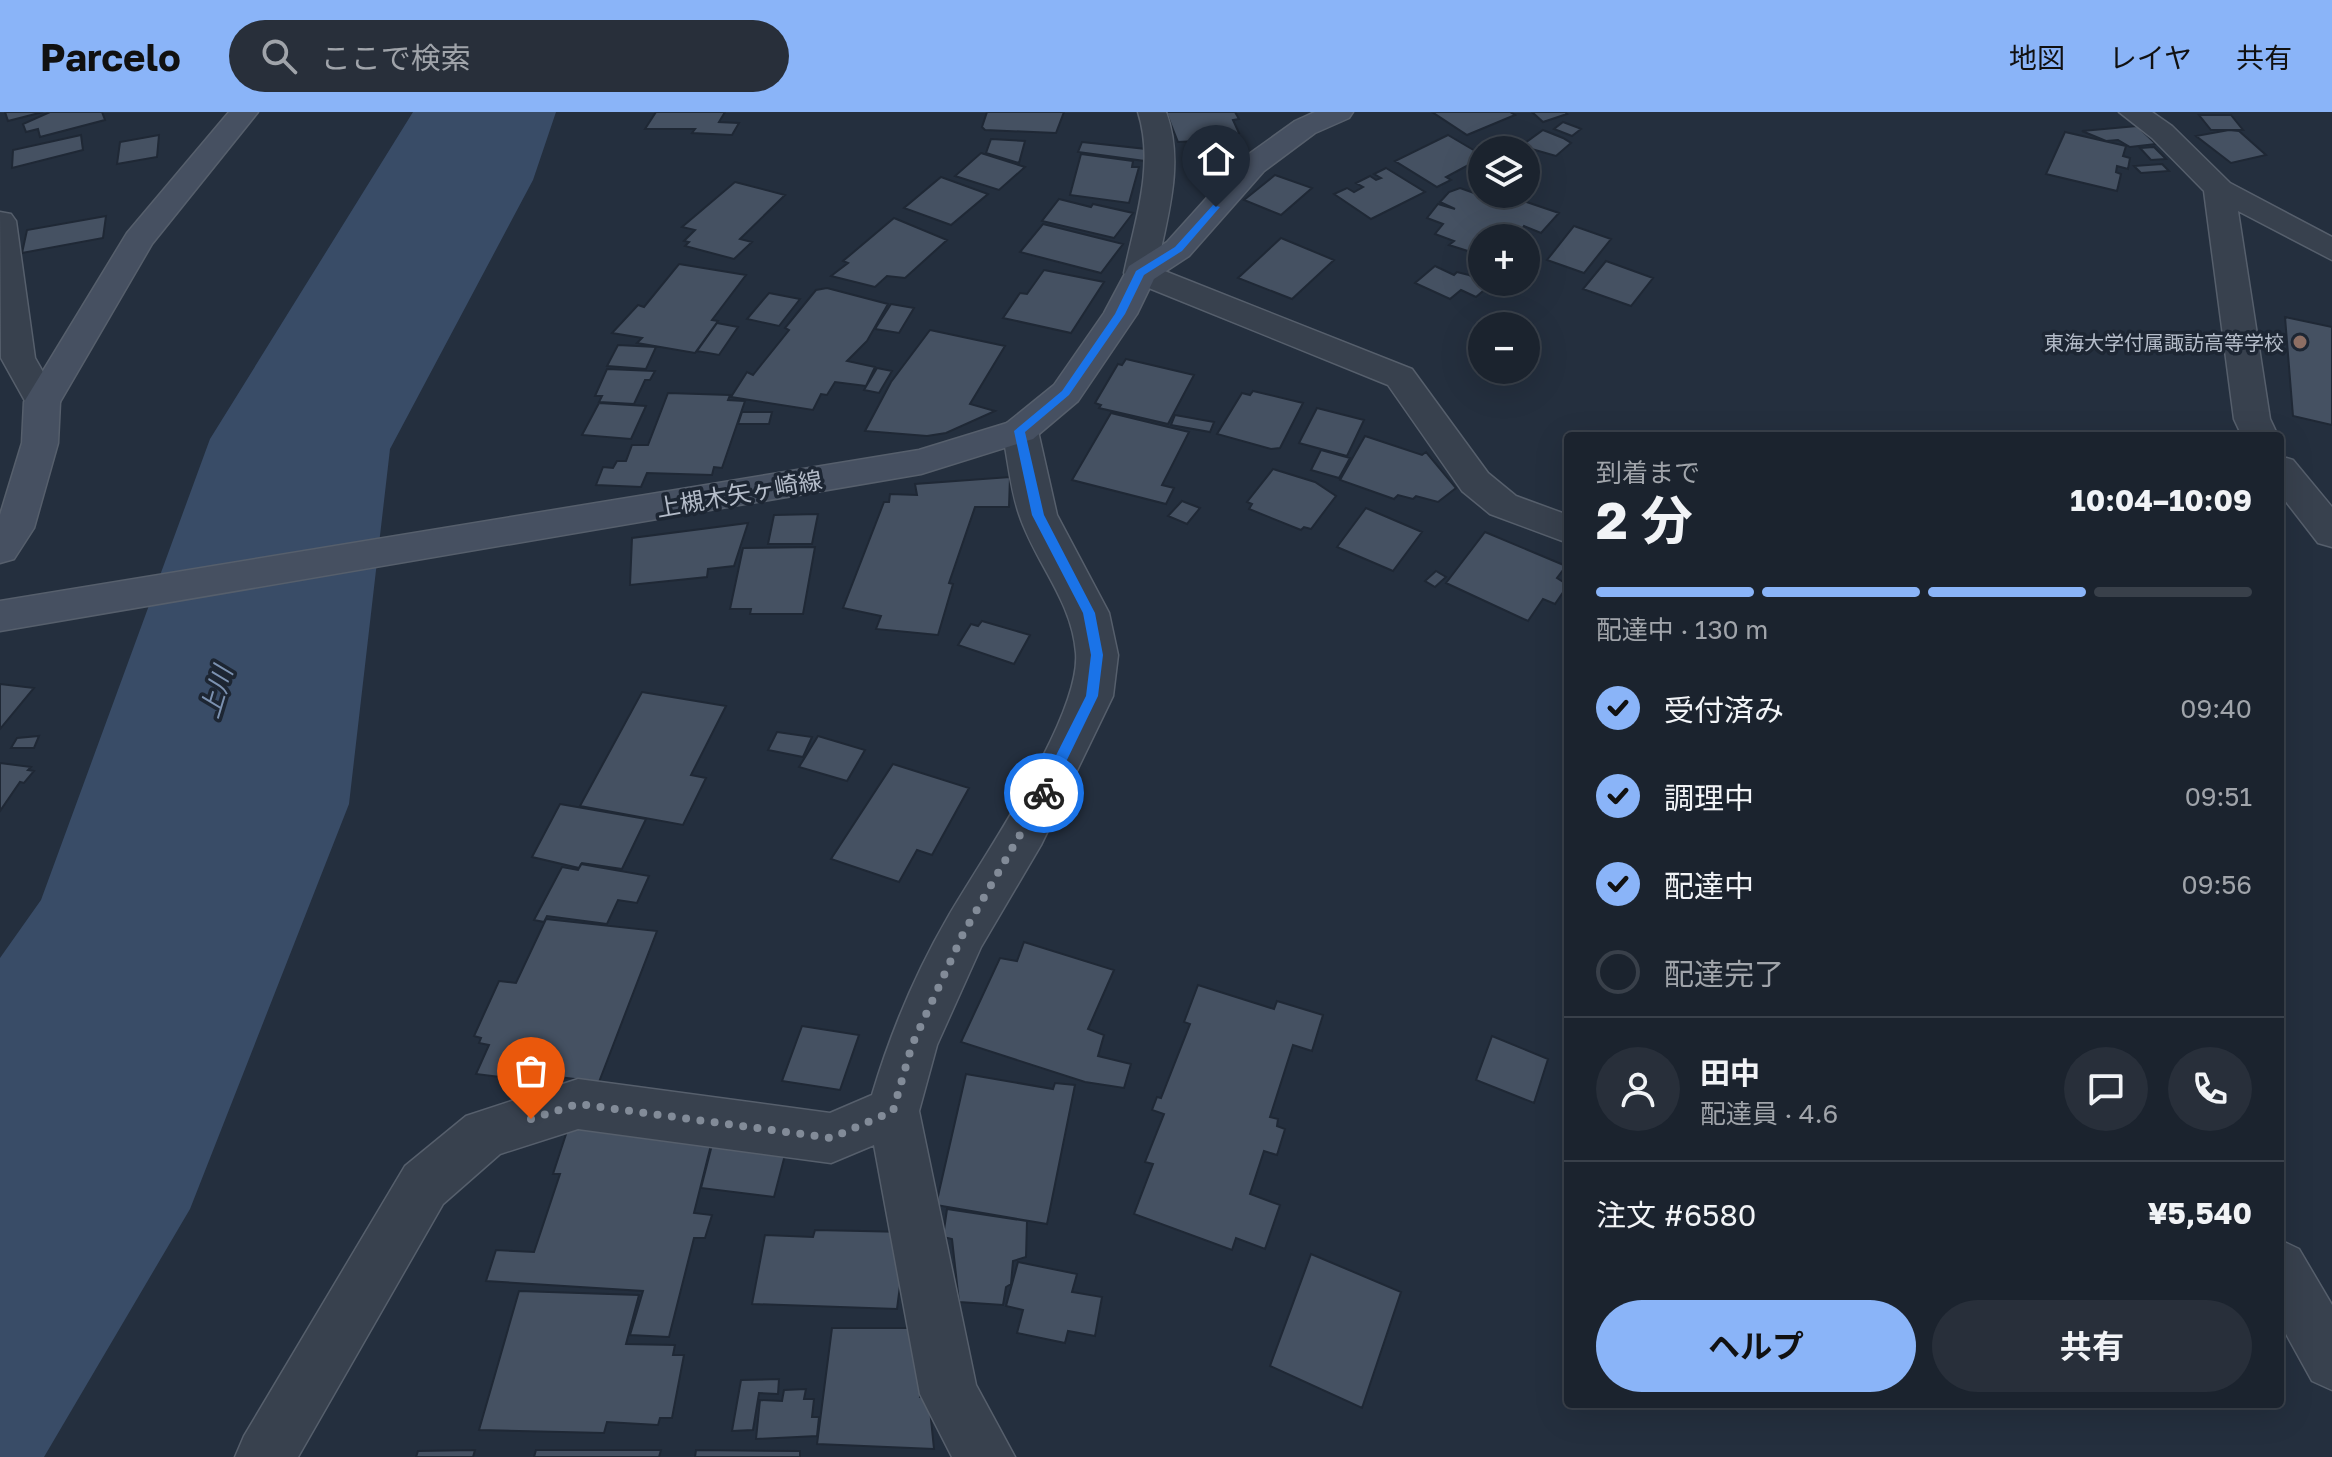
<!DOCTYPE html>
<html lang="ja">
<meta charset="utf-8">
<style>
:root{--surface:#1b232e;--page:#282f3a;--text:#f1f3f6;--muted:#a0a4aa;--line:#39404a;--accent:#8ab4f8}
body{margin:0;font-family:"Golos Text","Noto Sans JP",sans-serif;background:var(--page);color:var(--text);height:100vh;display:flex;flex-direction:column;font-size:30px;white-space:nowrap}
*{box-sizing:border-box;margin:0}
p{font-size:26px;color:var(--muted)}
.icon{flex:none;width:44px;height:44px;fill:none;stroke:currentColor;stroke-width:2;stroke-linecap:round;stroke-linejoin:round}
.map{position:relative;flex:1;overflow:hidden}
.details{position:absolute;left:1564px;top:320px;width:720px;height:976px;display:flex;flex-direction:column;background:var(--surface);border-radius:8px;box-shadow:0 8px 32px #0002,0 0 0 2px var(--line)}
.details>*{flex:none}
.buttons{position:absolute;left:1468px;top:24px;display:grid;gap:16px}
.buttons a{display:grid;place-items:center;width:72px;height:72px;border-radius:50%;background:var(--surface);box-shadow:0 8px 32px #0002,0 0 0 2px var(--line);font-size:40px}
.pin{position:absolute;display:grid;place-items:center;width:68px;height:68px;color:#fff;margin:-82px -34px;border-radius:50% 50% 50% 0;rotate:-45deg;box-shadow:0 0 8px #0007}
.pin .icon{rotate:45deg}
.courier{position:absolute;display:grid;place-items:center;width:80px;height:80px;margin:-40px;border:6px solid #1a73e8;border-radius:50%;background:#fff;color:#222;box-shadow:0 2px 10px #0007}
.summary em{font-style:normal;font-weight:700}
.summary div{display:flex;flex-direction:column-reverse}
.summary{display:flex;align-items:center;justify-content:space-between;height:136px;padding:0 32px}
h1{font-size:52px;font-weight:700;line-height:60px}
.bar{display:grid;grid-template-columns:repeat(4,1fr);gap:12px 8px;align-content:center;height:96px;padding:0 32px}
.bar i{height:10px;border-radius:6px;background:var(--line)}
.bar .on{background:var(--accent)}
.bar p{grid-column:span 4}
.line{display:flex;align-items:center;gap:20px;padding:0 32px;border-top:2px solid var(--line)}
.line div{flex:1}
.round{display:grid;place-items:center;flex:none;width:84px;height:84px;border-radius:42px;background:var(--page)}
ol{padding:0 32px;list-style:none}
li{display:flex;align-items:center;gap:24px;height:88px}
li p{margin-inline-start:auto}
li .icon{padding:8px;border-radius:50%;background:var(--accent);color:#111;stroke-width:4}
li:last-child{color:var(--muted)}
li i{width:44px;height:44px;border:4px solid var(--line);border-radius:50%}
.action{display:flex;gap:16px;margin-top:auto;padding:16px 32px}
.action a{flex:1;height:92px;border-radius:48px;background:var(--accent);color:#111;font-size:32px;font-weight:700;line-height:92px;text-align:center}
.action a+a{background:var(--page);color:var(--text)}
header{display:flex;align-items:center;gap:48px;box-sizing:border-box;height:112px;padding:0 40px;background:var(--accent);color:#111}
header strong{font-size:38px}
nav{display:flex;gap:44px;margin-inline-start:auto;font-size:28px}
.search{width:560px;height:72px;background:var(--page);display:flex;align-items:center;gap:20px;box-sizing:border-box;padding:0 28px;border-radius:44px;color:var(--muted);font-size:30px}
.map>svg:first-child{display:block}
.water{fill:#394c67}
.building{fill:#455162;stroke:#1f2835;stroke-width:2}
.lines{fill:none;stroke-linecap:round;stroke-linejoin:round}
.street-casing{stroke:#565f6c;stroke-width:3}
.secondary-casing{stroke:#565f6c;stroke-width:3}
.street{fill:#38414e;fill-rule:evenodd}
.secondary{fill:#465061;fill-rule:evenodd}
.route{fill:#1a73e8}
.done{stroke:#828b98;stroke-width:8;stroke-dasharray:0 14.4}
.education-dot{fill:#8d6e63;stroke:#1d2633;stroke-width:3}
.labels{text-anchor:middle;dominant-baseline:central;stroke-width:7;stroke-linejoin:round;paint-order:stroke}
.far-poi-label{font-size:20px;fill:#b4bcc9;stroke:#1d2633;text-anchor:end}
.street-label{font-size:24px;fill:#b4bcc9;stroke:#1d2633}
.water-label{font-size:26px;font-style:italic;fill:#7c92b1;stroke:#1d2633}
</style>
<header>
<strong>Parcelo</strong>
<div class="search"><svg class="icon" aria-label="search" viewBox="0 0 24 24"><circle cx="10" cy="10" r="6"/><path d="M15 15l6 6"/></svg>ここで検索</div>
<nav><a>地図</a><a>レイヤ</a><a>共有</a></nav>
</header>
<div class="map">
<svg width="2332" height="1345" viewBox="0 0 2332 1345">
<rect width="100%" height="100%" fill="#242f3e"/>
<path class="water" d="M413 0H556L533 68 390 337 349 692 190 1097 44 1345H0V846L41 788 210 327Z"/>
<path class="building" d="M5 0H43L8 9Z
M50 0H102L105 8 40 25 38 17 26 20 23 12Z
M656 0H725L719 10 739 11 732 23 692 21 695 17H645Z
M987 0H1064L1056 21 985 18 982 15Z
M1166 0H1235L1239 7 1233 8 1239 21 1235 22 1237 27 1178 30Z
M1432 0H1510L1515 3 1467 23Z
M1532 0H1565L1567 2 1543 10Z
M2199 3H2231L2243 18H2211Z
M1563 10 1579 16 1581 17 1572 24 1554 17Z
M2137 14 2156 32 2130 35 2118 28 2106 29 2082 19Z
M1543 18 1563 26 1571 31 1556 44 1521 34Z
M2229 18 2239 19 2266 43 2231 51 2196 24Z
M2065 20 2126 34 2123 44 2130 46 2128 57 2117 54 2116 60 2121 62 2117 79 2046 62Z
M81 23 83 38 12 56 13 38Z
M159 23 157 45 117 52 120 30Z
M1448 23 1482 43V52L1472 51 1446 65 1451 68 1437 75 1395 49Z
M991 27 1025 29 1019 51 986 41Z
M1082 30 1146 37 1145 49 1078 40Z
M2154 35 2166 47 2151 48 2140 36Z
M981 41 1025 55 999 78 955 64Z
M1081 42 1133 49 1132 55H1139L1129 91 1070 83Z
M2162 52 2169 59 2141 61 2134 54Z
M1386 56 1425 80 1371 107 1334 82 1347 76 1354 80 1363 75 1356 71 1370 64 1376 68 1381 66 1374 62Z
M1275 63 1312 76 1281 103 1244 88Z
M941 65 988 82 951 113 904 96Z
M735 70 785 83 740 127 752 130 734 147 685 134 689 130 684 129 695 118 682 115Z
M1460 76 1491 87 1495 82H1512V85L1559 101 1541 121 1524 114 1517 126H1482V139L1474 141 1449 133 1454 129 1435 122 1443 112 1427 106 1438 92 1455 97 1440 90 1449 80Z
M1059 87 1091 95 1093 92 1133 101 1114 126 1042 109Z
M106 104 103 126 22 141 27 118Z
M894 106 947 128 905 166 887 164 875 175 831 164 848 151 843 149Z
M1043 112 1123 132 1101 161 1020 140Z
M1574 114 1611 127 1584 161 1547 148Z
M1281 126 1334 148 1292 187 1238 166Z
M1606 149 1653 166 1631 194 1583 177Z
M679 152 746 163 712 208 718 209 695 241 637 231 642 226 612 221 638 193 644 195Z
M1435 154 1454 163 1457 160 1469 163 1490 173 1476 185 1461 178 1450 187 1415 171Z
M1044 158 1104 170 1071 221 1003 206 1020 181 1027 182Z
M827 176 888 192 867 229 847 249 875 255 866 274 835 270 827 283 821 282 813 298 731 285 747 260 753 263 789 218 785 216 816 178Z
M769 181 800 187 779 214 747 207Z
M891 192 914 196 899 221 875 217Z
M2285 205 2332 215V313L2293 304Z
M717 211 738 215 719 243 697 239Z
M930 218 1005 234 970 292 995 299 946 321 927 324 865 319 891 270Z
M618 233 656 235 646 257 607 254Z
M1126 247 1194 263 1168 312 1099 296 1101 293 1095 291 1118 252 1122 253Z
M877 256 892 259 879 281 864 278Z
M607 257 655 259 650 268H645L634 292 599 290 602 284H595Z
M1253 279 1303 291 1280 336 1271 337 1217 322 1242 281 1250 283Z
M668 281 730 283 728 288 745 289 722 356 714 355 712 363 647 361 641 375 596 373 603 355 613 356 617 349H626L632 333H648Z
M599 291 646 294 631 327 582 323Z
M1317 296 1364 308 1347 344 1299 331Z
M742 300H772L769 312H738Z
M1111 301 1189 320 1162 373 1174 376 1166 392 1072 368Z
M1175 303 1214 310 1210 320 1171 313Z
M1365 324 1422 343 1426 340 1456 376 1438 390 1416 384 1413 387 1398 383 1394 387 1340 368Z
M1321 338 1350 346 1339 366 1311 358Z
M1273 357 1315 370 1336 384 1311 417 1304 415 1301 418 1249 397 1252 392 1247 390Z
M1010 365 1009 395H975L949 471 953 472 938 523 876 517 881 504 843 496 884 390H889L890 382 917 383 915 372Z
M1182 389 1200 396 1187 412 1168 404Z
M1366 396 1422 420 1393 459 1337 435Z
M818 402 812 432H768L774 403Z
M748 411 734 454 708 457 707 465 630 473 632 426Z
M1485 420 1566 454 1557 466 1568 473 1555 492 1543 487 1528 509 1446 471Z
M815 435 803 502H750L751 497H730L743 436Z
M1436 459 1446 465 1435 475 1425 469Z
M982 509 1030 523 1014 552 958 533 971 512 978 514Z
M0 572 34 576 0 617Z
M642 580 726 594 691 663 706 666 683 713 580 694Z
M777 620 812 625 803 645 768 638Z
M39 624 34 636H11L17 626Z
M818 624 865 638 847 669 799 655Z
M0 651 31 655 28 658 34 659 24 671 20 670 0 699Z
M893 652 969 676 932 743 917 738 899 770 831 747Z
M560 692 646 707 622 757 582 751 579 756 532 745Z
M581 752 649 764 637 791 618 788 607 812 547 804 544 810 534 808 562 755 578 758Z
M546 807 657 819 599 970 527 961 525 968 476 962 489 933 479 931 481 926 474 924 499 869 516 871Z
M1024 830 1114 858 1088 917 1104 923 1098 944 1131 952 1124 976 1085 970 961 930 1000 846 1017 849Z
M1198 873 1274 897 1277 889 1323 903 1312 939 1293 933 1270 1005 1278 1007 1277 1014 1285 1017 1277 1043 1264 1039 1250 1082 1280 1093 1265 1137 1236 1126 1232 1138 1134 1102 1153 1052 1145 1050 1164 1002 1152 998 1157 985 1161 986 1190 912 1184 910Z
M802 914 859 923 840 978 782 969Z
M1492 924 1548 947 1534 991 1476 968Z
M966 962 1053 977 1055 971 1075 973 1047 1112 936 1093Z
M569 1013 714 1021 694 1101 712 1103 705 1126H694L669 1225 630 1223 643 1179 486 1169 496 1138 534 1140 560 1062H553Z
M715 1021 786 1039 774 1085 701 1076Z
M947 1097 1027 1109 1026 1145 1013 1149 1011 1172 1006 1175 1003 1193 959 1190 952 1127 943 1125Z
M815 1118 907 1120 897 1197 752 1192 765 1123 813 1125Z
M1311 1142 1401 1180 1362 1296 1270 1254Z
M1018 1150 1077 1162 1072 1180 1102 1185 1095 1224 1068 1219 1065 1231 1017 1221 1023 1198 1006 1194Z
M519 1179 639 1183 626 1232 675 1233 673 1243H684L672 1306H660L658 1313 607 1310 604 1321 479 1318Z
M832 1216H927L920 1285 929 1287 934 1337 817 1332Z
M779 1267 778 1282 759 1281 753 1318 732 1319 741 1268Z
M806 1277 804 1287H814L812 1305H819L817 1324 756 1327 760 1288 782 1289 784 1278Z
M475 1338 473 1345H416L418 1339Z
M536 1338H661L659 1345H534Z
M696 1338 800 1339V1345H695Z"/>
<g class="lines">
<defs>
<path id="street" d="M1138 0H1166C1185 51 1167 105 1157 156L1412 257 1488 361 1516 384 1568 403V431L1490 402 1462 379 1388 273 1129 168 1124 161C1135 109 1155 53 1138 0Z
M2119 0H2152L2172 14 2230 71 2332 125V148L2238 99 2270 307 2278 324H2242L2234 307 2204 79 2152 26Z
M0 100 11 102 16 109 35 246 60 290 54 298 42 302 30 298 1 246Z
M1020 307 1033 311 1038 319 1057 403 1109 501 1118 543 1113 584 1041 733 981 835 937 933 919 999 976 1273 1015 1345H952L920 1282 874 1033 831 1051 578 1017 500 1042 443 1092 298 1345H235L244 1324 405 1054 466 1004 578 967 830 1001 872 983C890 922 916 860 948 805 982 746 1081 605 1076 541 1072 488 1035 451 1019 402 1010 376 1008 346 1002 319L1007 311Z
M2280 344 2293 348 2332 395V435L2318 431 2280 382Z
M2280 1128 2299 1137 2332 1193V1278L2312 1269 2280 1211Z"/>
<path id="secondary" d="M229 0H258L152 132 60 290 58 331 34 416 14 447 0 451V403L22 331 24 290 127 121Z
M1315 0H1353L1349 6 1315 21 1264 59 1189 144 1154 167 1137 202 1078 289 1033 327 921 362 0 519V489L919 338 1007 311 1054 273 1104 201 1129 154 1167 130 1242 47 1295 9Z"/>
</defs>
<use href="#street" class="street-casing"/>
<use href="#secondary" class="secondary-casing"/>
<use href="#street" class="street"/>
<use href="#secondary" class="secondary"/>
</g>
<path class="route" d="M1213 93 1220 95 1182 139 1144 163 1125 202 1069 283 1025 320 1044 403 1095 501 1103 543 1098 584 1049 685 1044 687 1037 681 1086 584 1091 543 1083 501 1032 403 1014 319 1062 279 1115 202 1136 159 1175 135Z"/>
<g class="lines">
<path class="done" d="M531 1007 578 992 831 1026 893 999 912 933 963 822 1044 681"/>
</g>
<circle class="education-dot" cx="2300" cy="230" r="8"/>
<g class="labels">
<g class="far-poi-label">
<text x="2284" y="230">東海大学付属諏訪高等学校</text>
</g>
<g class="street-label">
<text transform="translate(739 381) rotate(-10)">上槻木矢ヶ崎線</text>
</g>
<g class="water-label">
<text transform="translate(216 580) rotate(-73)">上川</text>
</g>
</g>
</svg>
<div class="buttons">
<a><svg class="icon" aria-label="layers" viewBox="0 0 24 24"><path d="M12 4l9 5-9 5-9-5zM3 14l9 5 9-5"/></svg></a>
<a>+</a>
<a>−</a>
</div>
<div class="pin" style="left:531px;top:1007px;background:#ea580c"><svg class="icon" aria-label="bag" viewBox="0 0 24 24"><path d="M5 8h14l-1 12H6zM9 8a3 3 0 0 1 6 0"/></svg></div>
<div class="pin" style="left:1216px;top:95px;background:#1f2937"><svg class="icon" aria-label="home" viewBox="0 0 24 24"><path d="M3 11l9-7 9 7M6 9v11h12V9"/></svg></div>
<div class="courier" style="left:1044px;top:681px"><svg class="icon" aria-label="bike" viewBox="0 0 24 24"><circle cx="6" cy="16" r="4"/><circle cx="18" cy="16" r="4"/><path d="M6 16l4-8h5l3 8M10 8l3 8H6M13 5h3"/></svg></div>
<section class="details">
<div class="summary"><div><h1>2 分</h1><p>到着まで</p></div><em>10:04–10:09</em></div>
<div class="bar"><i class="on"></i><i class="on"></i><i class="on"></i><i></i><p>配達中 · 130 m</p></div>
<ol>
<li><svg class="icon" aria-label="check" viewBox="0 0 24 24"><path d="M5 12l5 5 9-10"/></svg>受付済み<p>09:40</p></li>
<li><svg class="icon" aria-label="check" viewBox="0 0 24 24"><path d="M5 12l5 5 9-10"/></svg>調理中<p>09:51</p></li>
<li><svg class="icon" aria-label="check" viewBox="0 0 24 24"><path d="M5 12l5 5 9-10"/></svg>配達中<p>09:56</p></li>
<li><i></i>配達完了</li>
</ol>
<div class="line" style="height:144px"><a class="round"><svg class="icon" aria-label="person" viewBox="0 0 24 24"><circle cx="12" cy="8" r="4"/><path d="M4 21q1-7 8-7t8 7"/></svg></a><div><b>田中</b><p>配達員 · 4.6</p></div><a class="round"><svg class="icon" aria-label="chat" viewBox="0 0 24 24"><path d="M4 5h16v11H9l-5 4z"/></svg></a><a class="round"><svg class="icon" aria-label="phone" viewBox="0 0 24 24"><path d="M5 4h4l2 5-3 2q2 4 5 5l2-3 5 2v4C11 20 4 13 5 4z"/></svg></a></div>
<div class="line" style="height:104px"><div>注文 #6580</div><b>¥5,540</b></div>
<div class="action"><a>ヘルプ</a><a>共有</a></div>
</section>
</div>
